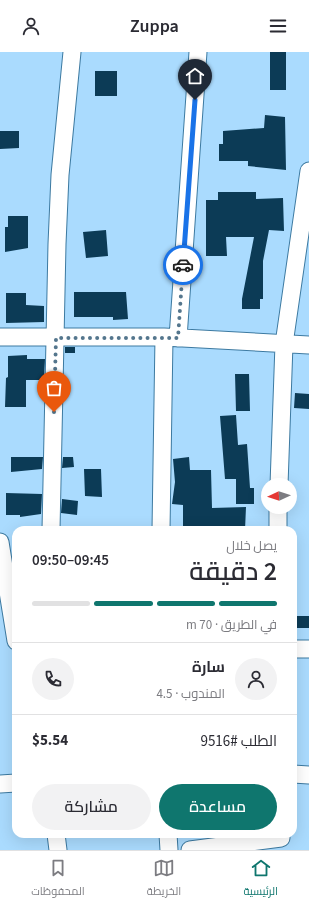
<!DOCTYPE html>
<html lang="ar">
<meta charset="utf-8">
<style>
:root{--surface:#fff;--page:#f2f2f3;--text:#2b2b33;--muted:#7c7c81;--line:#e1e1e2;--accent:#0f766e}
body{margin:0;font-family:"Source Sans 3",Cairo,sans-serif;background:var(--page);color:var(--text);direction:rtl;height:100vh;display:flex;flex-direction:column;font-size:15px;white-space:nowrap}
*{box-sizing:border-box;margin:0}
p{font-size:13px;color:var(--muted)}
.icon{flex:none;width:22px;height:22px;fill:none;stroke:currentColor;stroke-width:2;stroke-linecap:round;stroke-linejoin:round}
.map{position:relative;flex:1;overflow:hidden;direction:ltr}
.panel{position:absolute;left:12px;top:474px;width:285px;height:312px;display:flex;flex-direction:column;background:var(--surface);border-radius:12px;box-shadow:0 4px 16px #0002;direction:rtl}
.panel>*{flex:none}
.needle{width:26px;rotate:267deg}
.tools{position:absolute;left:261px;top:426px;display:grid;gap:8px}
.tools a{display:grid;place-items:center;width:36px;height:36px;border-radius:50%;background:var(--surface);box-shadow:0 4px 16px #0002;font-size:20px}
.pin{position:absolute;display:grid;place-items:center;width:34px;height:34px;color:#fff;margin:-41px -17px;border-radius:50% 50% 50% 0;rotate:-45deg;box-shadow:0 0 4px #0007}
.pin .icon{rotate:45deg}
.courier{position:absolute;display:grid;place-items:center;width:40px;height:40px;margin:-20px;border:3px solid #1a73e8;border-radius:50%;background:#fff;color:#222;box-shadow:0 1px 5px #0007}
.head em{font-style:normal;font-weight:600}
.head div{display:flex;flex-direction:column-reverse}
.head{display:flex;align-items:center;justify-content:space-between;height:68px;padding:0 20px}
h1{font-size:26px;font-weight:600;line-height:30px}
.bar{display:grid;grid-template-columns:repeat(4,1fr);gap:6px 4px;align-content:center;height:48px;padding:0 20px}
.bar i{height:5px;border-radius:3px;background:var(--line)}
.bar .active{background:var(--accent)}
.bar p{grid-column:span 4}
.line{display:flex;align-items:center;gap:10px;padding:0 20px;border-top:1px solid var(--line)}
.line div{flex:1}
.round{display:grid;place-items:center;flex:none;width:42px;height:42px;border-radius:21px;background:var(--page)}
.action{display:flex;gap:8px;margin-top:auto;padding:8px 20px}
.action a{flex:1;height:46px;border-radius:24px;background:var(--accent);color:#fff;font-size:16px;font-weight:600;line-height:46px;text-align:center}
.action a+a{background:var(--page);color:var(--text)}
header{display:flex;justify-content:space-between;align-items:center;height:52px;padding:0 20px;background:var(--surface);font-size:18px;font-weight:600}
.dock{display:flex;justify-content:space-around;align-items:center;height:56px;border-top:1px solid var(--line);background:var(--surface);font-size:11px;color:var(--muted)}
.dock a{display:grid;justify-items:center;gap:2px}
.dock .active{color:var(--accent)}
.map>svg:first-child{display:block}
.building{fill:#0c3b56}
.lines{fill:none;stroke-linecap:round;stroke-linejoin:round}
.minor-casing{stroke:#3d7aa1;stroke-width:19}
.minor{stroke:#fff;stroke-width:17}
.done{stroke:#54768d;stroke-width:4;stroke-dasharray:0 7.2}
.route{stroke:#1a73e8;stroke-width:5}
</style>
<header><svg class="icon" aria-label="menu" viewBox="0 0 24 24"><path d="M4 6h16M4 12h16M4 18h16"/></svg>Zuppa<svg class="icon" aria-label="person" viewBox="0 0 24 24"><circle cx="12" cy="8" r="4"/><path d="M4 21q1-7 8-7t8 7"/></svg></header>
<div class="map">
<svg width="309" height="798" viewBox="0 0 309 798">
<rect width="100%" height="100%" fill="#aadbfe"/>
<path class="building" d="M270 0H286V38H270Z
M95 19H117V44H95Z
M265 63 285 65 286 118 248 114V109H219V92H223V79L264 76Z
M0 79H19V96L0 97Z
M218 140H256V147L283 146 284 179 269 178 263 209V247H260V257H242V247L254 185H226L227 204H206V148H218Z
M8 164H28V196L5 200V175H8Z
M106 178 108 204 86 206 83 180Z
M74 240H126L128 267 113 268V265H74Z
M6 241H26V253L44 254V270L6 271Z
M65 295H75V301H65Z
M27 303V307H45L44 328H26V355H5L6 326 8 325V304Z
M235 322H249L250 359H236Z
M295 341 309 342V357L294 356Z
M236 363 238 393 247 392 250 436H254V452H236V427H225L220 364Z
M11 405H43L42 417 11 420Z
M63 405H73L74 415 62 416Z
M189 405 190 418H211L212 456 246 455 245 478H183V453L172 452 175 430 173 407Z
M84 417H101L102 445 85 444Z
M6 441 42 442 41 462 20 465V463H6Z
M62 447 78 449 77 463 61 461Z
M293 564H309V576H293Z"/>
<g class="lines">
<defs>
<path id="minor" d="M0 285H164L309 293
M178 286 198 0
M279 433 284 292 309 119
M51 478 57 192 60 123 72 0
M161 478 164 285
M278 478V455
M0 490 16 589
M293 597H309
M293 722 309 723
M0 732 16 731
M56 782 58 798
M168 782 169 798
M190 798 281 786"/>
</defs>
<use href="#minor" class="minor-casing"/>
<use href="#minor" class="minor"/>
</g>
<g class="lines">
<path class="done" d="M54 360 56 286H178L183 213"/>
<path class="route" d="M183 213 195 48"/>
</g>
</svg>
<div class="tools">
<a><svg class="needle" viewBox="-14 -14 28 28"><path d="M0-13l5 13h-10z" fill="#e53935"/><path d="M0 13l5-13h-10z" fill="#7c7c81"/></svg></a>
</div>
<div class="pin" style="left:54px;top:360px;background:#ea580c"><svg class="icon" aria-label="bag" viewBox="0 0 24 24"><path d="M5 8h14l-1 12H6zM9 8a3 3 0 0 1 6 0"/></svg></div>
<div class="pin" style="left:195px;top:48px;background:#1f2937"><svg class="icon" aria-label="home" viewBox="0 0 24 24"><path d="M3 11l9-7 9 7M6 9v11h12V9"/></svg></div>
<div class="courier" style="left:183px;top:213px"><svg class="icon" aria-label="car" viewBox="0 0 24 24"><path d="M5 17H2v-5l4-1 3-4h7l3 4 3 1v5h-3M9 17h6M6 11h13"/><circle cx="7" cy="17" r="2"/><circle cx="17" cy="17" r="2"/></svg></div>
<section class="panel">
<div class="head"><div><h1>2 دقيقة</h1><p>يصل خلال</p></div><em>09:45–09:50</em></div>
<div class="bar"><i class="active"></i><i class="active"></i><i class="active"></i><i></i><p>في الطريق · 70 m</p></div>
<div class="line" style="height:72px"><a class="round"><svg class="icon" aria-label="person" viewBox="0 0 24 24"><circle cx="12" cy="8" r="4"/><path d="M4 21q1-7 8-7t8 7"/></svg></a><div><b>سارة</b><p>المندوب · 4.5</p></div><a class="round"><svg class="icon" aria-label="phone" viewBox="0 0 24 24"><path d="M5 4h4l2 5-3 2q2 4 5 5l2-3 5 2v4C11 20 4 13 5 4z"/></svg></a></div>
<div class="line" style="height:52px"><div>الطلب #9516</div><b>$5.54</b></div>
<div class="action"><a>مساعدة</a><a>مشاركة</a></div>
</section>
</div>
<nav class="dock">
<a class="active"><svg class="icon" aria-label="home" viewBox="0 0 24 24"><path d="M3 11l9-7 9 7M6 9v11h12V9"/></svg>الرئيسية</a>
<a><svg class="icon" aria-label="map" viewBox="0 0 24 24"><path d="M3 6l6-2 6 2 6-2v14l-6 2-6-2-6 2zM9 4v14M15 6v14"/></svg>الخريطة</a>
<a><svg class="icon" aria-label="saved" viewBox="0 0 24 24"><path d="M7 4h10v16l-5-4-5 4z"/></svg>المحفوظات</a>
</nav>
